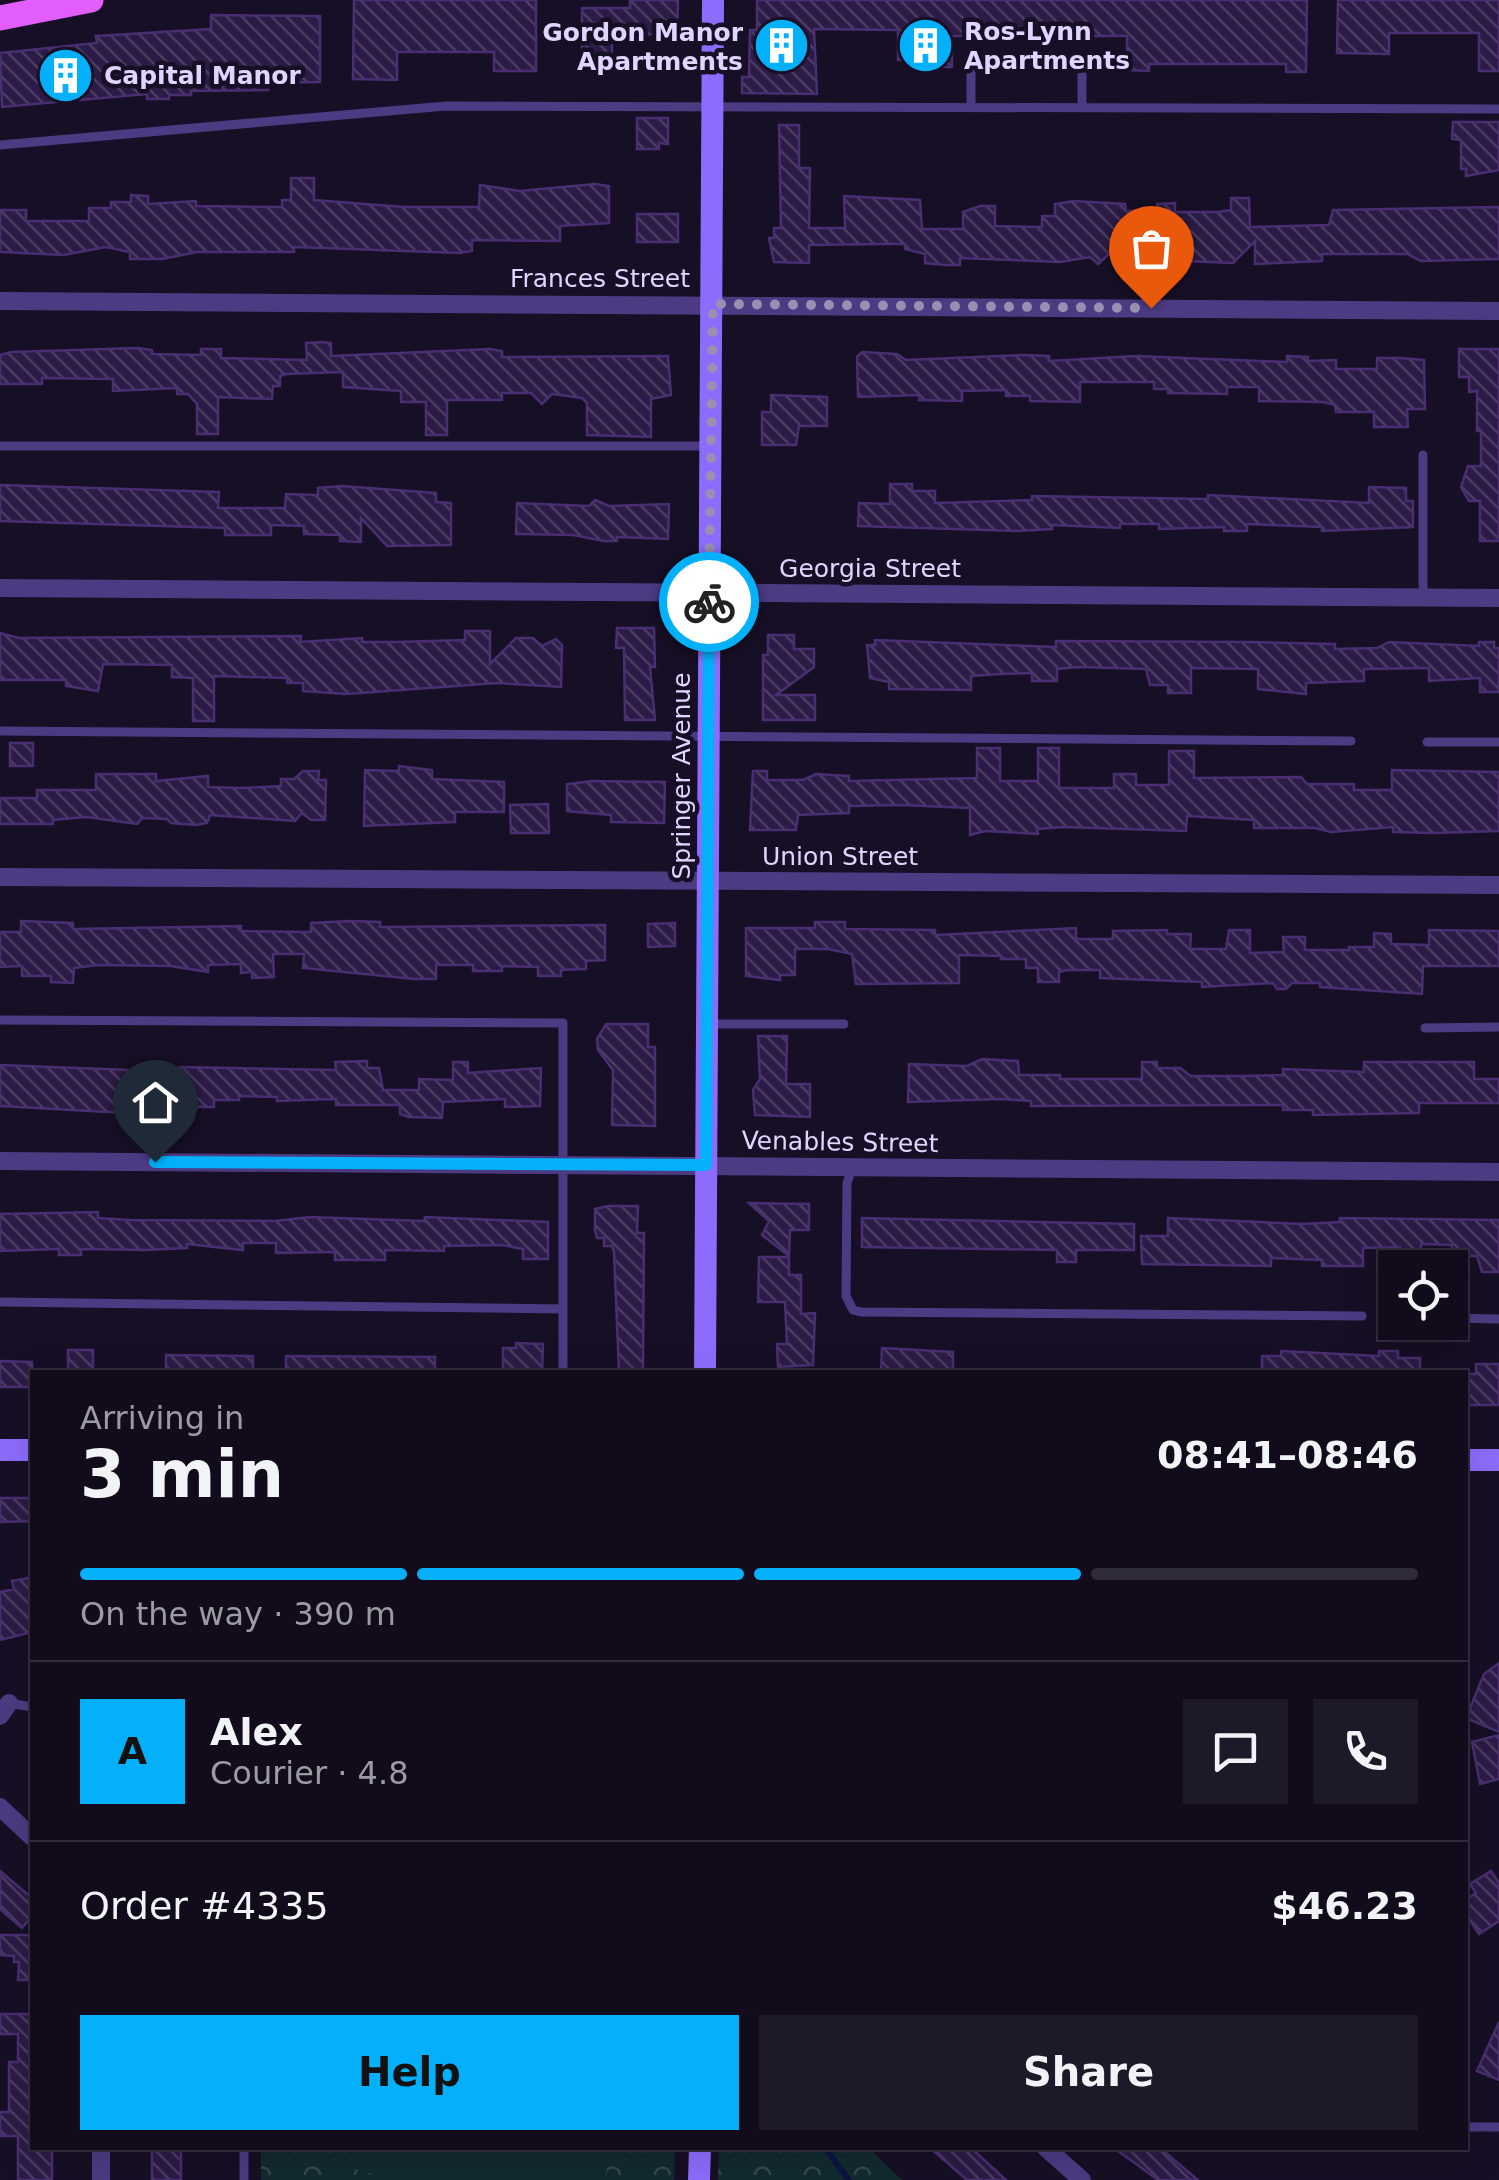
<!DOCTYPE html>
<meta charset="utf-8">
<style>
:root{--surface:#110b1c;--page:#1e1929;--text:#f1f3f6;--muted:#9c9ba3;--line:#302b3b;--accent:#04b0fa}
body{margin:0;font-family:"DejaVu Sans",sans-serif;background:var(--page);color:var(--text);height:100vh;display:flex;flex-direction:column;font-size:38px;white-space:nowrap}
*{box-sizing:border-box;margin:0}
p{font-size:32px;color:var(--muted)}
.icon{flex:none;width:55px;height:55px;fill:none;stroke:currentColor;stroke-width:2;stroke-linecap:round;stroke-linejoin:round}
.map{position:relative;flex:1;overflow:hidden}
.drawer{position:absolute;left:30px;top:1370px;width:1438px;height:780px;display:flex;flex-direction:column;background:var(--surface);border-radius:0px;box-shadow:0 10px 40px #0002,0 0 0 2px var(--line)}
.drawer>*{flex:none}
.controls{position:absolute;left:1378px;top:1250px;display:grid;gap:20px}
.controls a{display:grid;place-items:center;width:90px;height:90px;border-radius:0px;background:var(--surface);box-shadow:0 10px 40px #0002,0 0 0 2px var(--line);font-size:50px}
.pin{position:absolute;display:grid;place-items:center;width:85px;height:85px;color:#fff;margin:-102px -42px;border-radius:50% 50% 50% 0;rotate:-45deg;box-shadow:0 0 10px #0007}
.pin .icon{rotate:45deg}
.courier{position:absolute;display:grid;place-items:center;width:100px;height:100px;margin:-50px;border:8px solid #04b0fa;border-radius:50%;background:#fff;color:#222;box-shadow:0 2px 12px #0007}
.head em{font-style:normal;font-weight:700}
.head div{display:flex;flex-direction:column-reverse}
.head{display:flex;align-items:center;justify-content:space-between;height:170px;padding:0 50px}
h1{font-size:65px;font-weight:700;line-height:75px}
.bar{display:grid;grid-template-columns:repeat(4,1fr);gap:15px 10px;align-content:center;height:120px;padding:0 50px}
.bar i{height:12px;border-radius:8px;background:var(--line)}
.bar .active{background:var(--accent)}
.bar p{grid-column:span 4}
.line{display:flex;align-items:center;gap:25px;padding:0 50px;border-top:2px solid var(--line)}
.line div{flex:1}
.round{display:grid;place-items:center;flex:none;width:105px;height:105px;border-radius:0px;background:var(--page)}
.primary-button{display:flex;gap:20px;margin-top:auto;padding:20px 50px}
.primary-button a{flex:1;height:115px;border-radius:0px;background:var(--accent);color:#111;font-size:40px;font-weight:700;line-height:115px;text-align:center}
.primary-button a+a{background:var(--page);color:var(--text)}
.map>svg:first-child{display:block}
.forest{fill:url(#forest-crowns)}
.pitch{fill:#122a2f}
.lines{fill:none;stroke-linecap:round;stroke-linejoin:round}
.stream{stroke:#0b1442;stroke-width:6}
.building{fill:url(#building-back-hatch);stroke:#492e71;stroke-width:2.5}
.lane{stroke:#4c3b83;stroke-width:9}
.street{stroke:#4c3b83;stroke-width:18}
.secondary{stroke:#8d6cfd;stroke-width:22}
.primary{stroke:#e15dfc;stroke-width:25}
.done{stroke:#9a8fb2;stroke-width:10;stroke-dasharray:0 18}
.route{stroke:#04b0fa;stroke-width:12}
.labels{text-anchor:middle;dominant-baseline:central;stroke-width:9;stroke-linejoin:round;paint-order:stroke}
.poi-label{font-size:25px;font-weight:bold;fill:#e1d4fe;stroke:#170f25;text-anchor:start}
.street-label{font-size:25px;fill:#e1d4fe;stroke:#170f25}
</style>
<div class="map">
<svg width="1499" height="2180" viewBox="0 0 1499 2180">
<defs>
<pattern id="forest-crowns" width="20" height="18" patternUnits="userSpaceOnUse" patternTransform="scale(2.5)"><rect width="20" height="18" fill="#122a2f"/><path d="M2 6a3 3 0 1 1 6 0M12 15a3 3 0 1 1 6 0" fill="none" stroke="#34484e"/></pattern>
<pattern id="building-back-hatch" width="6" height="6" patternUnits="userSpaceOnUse" patternTransform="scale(2.5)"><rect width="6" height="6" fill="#2c1b46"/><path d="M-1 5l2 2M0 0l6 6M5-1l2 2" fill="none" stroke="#4a3b62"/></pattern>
</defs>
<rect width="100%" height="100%" fill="#170f25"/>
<path class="forest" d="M261 2148H675L674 2180H261Z
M719 2148H869L902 2180H718Z"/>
<path class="pitch" d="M358 2148H613L604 2180H392L352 2168Z"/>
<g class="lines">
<path class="stream" d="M825 2148 849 2180"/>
</g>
<path class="building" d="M354 0H536V71H494V52H397V80L353 79Z
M630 0H678L677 35 612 34V57H582V8H630Z
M757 0H1307L1306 72H1286V64H1149V71L1127 70V36H952V67H921V60H898V30L814 29 817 94 742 93V77H749L750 30H757Z
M1338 0H1499V71H1479V33H1389V54L1337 53Z
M211 15 320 16V82L268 83V90L191 91V95H169V99H147V94L2 107 0 53 97 43 96 36 211 29Z
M637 118H668V144L659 143V149H637Z
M1453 122H1499V170L1466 176V169H1461V140L1452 139Z
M779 125H799V168H810L809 228H845L844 196 920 200 922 229H963V212L980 206H995V226L1042 227V216H1055V204L1074 201 1125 204 1126 211 1157 210V204L1175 203V212H1217L1231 210V198H1249L1250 227 1329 225 1333 210 1499 207V259L1421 261 1407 254H1322V261L1255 264V241L1233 263 1183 261V254L1108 255 1098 264 1090 257 1060 262 960 258V265H945L925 263V254L905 249V244H889L809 245V263L774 262 769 238H774V228H781Z
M291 178H314V200L404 207H479L480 185 520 191 595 184 609 186V223L560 226V241L472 240V251L460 253 294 247V252H197L162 259H130V252L106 247 64 255 0 252V210H26V221H89V208H111V202H131V195L148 196V204L196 201V206L282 207V200H291Z
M637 214H678V242H637Z
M322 342 331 343V356L490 349 502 351V357L668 356 671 395 651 399V437L587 435V403L582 398 552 394 542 404 531 393H502V400H447V435H426V402H401V391L343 387V372L286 374 280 376V386H273L272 399 218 397V434H197V404L188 394H177V388L113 391V379L42 378V384H0V355L11 352 138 348 152 350V354L201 355V349H221V358L307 360 306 343Z
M1459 349H1499V541H1480V501H1469L1461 487 1468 466H1481V431H1477V391L1469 392V377H1459Z
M862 352 897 354 906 360 1024 355 1049 356V361L1136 356 1287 362V356L1308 357V361L1336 360V369H1377V358H1399L1424 360 1425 409H1407L1408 427H1374V412H1336L1335 405 1323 402 1259 401V387H1227V394L1168 393V389H1154V382H1080V402L1030 401V396H1006V390L962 391V401L919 400 920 395 858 397 857 357Z
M771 395 827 397V426H799L796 445H762V412H771Z
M890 484H912V491H935V503L1032 500V496L1208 499V495L1369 503V487L1406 488V501H1413V527L1322 531V527L1247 524V531H1224V527L1159 529V524H1120V528L1052 525V529L1017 531 858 526 859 503 890 504Z
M0 485 219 492 218 508H285L286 494 318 495V488L341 486 436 493V502L451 503V545L387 546 361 518V542L340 541V535L304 534V526L271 525V535H225V528L0 521Z
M595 500 609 506 669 504 668 539 617 537V541H604L573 535 516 534 517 503 589 506Z
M617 628H654L655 667H650L655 720H625L624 648H616Z
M465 631H490V664L516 638H533L542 646 556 639 562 645 561 687 498 683 346 694 303 691V683H287V678L214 676V721H193V678L172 677V665L103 664 98 691 66 686V680H0V633L19 638 301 636 300 642 362 638V642H396L465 640Z
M768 635H794V649H814V667L776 695H815V720H763V655H768Z
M875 640 1056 647V641L1251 642 1335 644V649L1377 648 1389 642 1479 646V642H1494V648H1499V692H1480V678L1429 681V668L1364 669V681L1306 683V694L1258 689V669L1191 668V693H1168V685H1150L1146 669 1080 667 1057 669V681H1032V673L1000 674 971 676V690L889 689V682L870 678 867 645H875Z
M10 743H33V766H10Z
M977 748H1000V781H1038V748H1059V788H1114V774H1136V785H1169V751H1194V778L1301 777 1307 784H1354V790H1392V770L1499 772V831L1433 833 1393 832V827L1331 832 1315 828H1254V820L1187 816 1186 831 1063 827 1037 829 1038 834 985 831 970 835V808L901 805 849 806V813L798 815 796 830H750L753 771H767V780H803L816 774 849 776V781L977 778Z
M399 766 432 770V779L504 782V812H455V822L364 826 365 770 399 771Z
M303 771H319L318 780H326L325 820H311L302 813 295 821 210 815 207 823 196 825 171 823 167 819 142 818 137 824 86 817 53 820V824H0V798H37V790H96V774H156V781L208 776V787L242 788 281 786V779H294Z
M592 781 665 782 664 823 611 822V815L567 811V784Z
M548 804 549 833H511L510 805Z
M21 921 73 923V929L241 926V931L311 932V923L350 921 380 922V927L605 925V960L586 961V969L561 970V976H538V967L502 966V971H473V965H436V979H414L303 968 304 954H273L274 977 252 978V972L241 973V964L208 965V972L171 966 98 965 74 968 73 983 51 982V976H22V966L0 967V932H21Z
M815 922H845V929L935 930V935L1076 928V939H1113V931L1167 930V934H1191L1190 949H1226L1229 930H1250V953L1284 952 1283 937H1305V950H1349V947H1374V933L1391 934V944L1429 945V930L1499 931V966H1423L1422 994 1320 987V983H1292L1286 989H1277L1273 983 1202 987V982L1100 978V970H1067L1059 972V982H1038V968H1026V959H1001V956L959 955V983L856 984 852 954 828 949H795V975H780V980L746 976V928H815Z
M675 923V946L648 947V924Z
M606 1024H648V1047H655V1126L612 1125 613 1070 598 1050 597 1039Z
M758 1036H787L786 1084H810V1117L755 1115 753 1090 760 1079Z
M982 1059 1018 1061 1019 1075H1060V1079H1142V1062H1157V1068H1180L1191 1076H1241L1283 1075V1069L1364 1072V1062H1474V1079H1499V1103H1419V1113L1313 1115V1110H1283V1105L1031 1106V1101L1001 1099 908 1102 909 1064 967 1066Z
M367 1061V1068H379L383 1090H419V1079L453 1080V1062H468V1073L541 1068 540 1106 505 1107V1099L443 1102 442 1118 409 1117 400 1114V1105H336V1099L277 1101V1097L239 1096V1100H214V1107H170V1112L126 1113 0 1106V1065L180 1072V1067L336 1070 335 1062Z
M749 1203 809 1204V1230H790L789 1256 762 1235 769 1221Z
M608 1206H638L637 1233H644L643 1372H619L614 1252 612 1246H604V1238H597L595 1230V1209Z
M98 1212V1218L129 1220 275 1221 310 1217 424 1221 425 1217 548 1222V1259H523V1249L502 1245 444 1246V1251L385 1250V1260H335V1252L276 1253V1243H243V1250L187 1244V1248L145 1250 81 1249V1255H59V1249L0 1251V1214Z
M862 1218 1134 1224V1250H1076V1262H1057V1250L862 1247Z
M1168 1218 1303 1224 1340 1222V1218L1499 1220V1272H1482L1477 1256H1452V1245L1421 1244V1253H1400V1247L1363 1248V1266H1322V1260L1271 1258V1266L1142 1264 1141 1236H1168Z
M759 1257H789V1275H801V1314L815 1313 813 1365 778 1367 777 1344H787L785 1302H758Z
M516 1343 543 1344 542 1372H503V1348H516Z
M882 1348 953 1352V1372H881Z
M68 1350H93V1372H68Z
M1281 1351 1379 1356V1351H1398V1358H1420V1372H1262V1356H1281Z
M166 1355 253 1356V1372H166Z
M286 1356 435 1357V1372H286Z
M0 1361 32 1362V1387H0Z
M1476 1364H1499V1405H1465V1374H1476Z
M0 1498H32V1521L0 1522Z
M29 1578 32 1632 0 1640V1592L14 1589 12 1581Z
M1499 1663V1732L1466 1718 1484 1674Z
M1499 1735V1779L1480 1784 1472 1742Z
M0 1871 32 1898V1916L22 1928 0 1909Z
M1491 1871 1499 1883V1921L1479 1934 1465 1913V1900L1476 1893 1470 1884Z
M0 1935H32V1980H18L19 1962H14V1956L0 1955Z
M0 2014H32V2148H52V2180H18V2136H0V2112H9V2062H18V2034H0Z
M1499 2022V2080L1477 2071Z
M930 2148H971L1006 2180H967Z
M1114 2148H1160L1198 2180H1158Z
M152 2149H181V2180H152Z"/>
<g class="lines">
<path class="lane" d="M1082 65V106
M971 66V105
M0 145 446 106 1499 109
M0 446H708
M1423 455V597
M0 731 1351 741
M1427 742H1499
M0 1020 563 1023V1372
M710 1024H844
M1425 1028 1499 1027
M852 1168 847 1183 846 1296 853 1310 861 1312 1362 1316
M0 1302 563 1309
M1450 1318 1499 1319
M9 1703 32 1707
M1465 2127H1499
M244 2148V2180"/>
<path class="street" d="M0 301 1499 311
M0 588 1499 598
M0 877 1499 885
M0 1161 1499 1172
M0 1716 9 1703
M0 1807 32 1837
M1046 2148 1082 2180
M101 2180V2148"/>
<path class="secondary" d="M705 1372 713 0
M0 1450H32
M1465 1460H1499
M699 2180 700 2148"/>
<path class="primary" d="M0 18 91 0"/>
</g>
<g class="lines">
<path class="done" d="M709 602 713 304 1151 308"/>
<path class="route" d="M155 1162 706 1165 709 602"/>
</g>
<defs>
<symbol id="building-disc" viewBox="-11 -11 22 22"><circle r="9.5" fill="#04b0fa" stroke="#170f25"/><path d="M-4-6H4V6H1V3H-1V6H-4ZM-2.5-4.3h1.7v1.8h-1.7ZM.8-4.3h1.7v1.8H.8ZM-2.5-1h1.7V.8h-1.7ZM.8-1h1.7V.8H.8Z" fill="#fff"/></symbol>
</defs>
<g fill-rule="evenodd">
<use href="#building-disc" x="894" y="14" width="63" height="63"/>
<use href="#building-disc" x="750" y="14" width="63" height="63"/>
<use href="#building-disc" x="34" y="44" width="63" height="63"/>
</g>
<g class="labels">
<g class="poi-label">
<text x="964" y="31">Ros-Lynn<tspan x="964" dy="29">Apartments</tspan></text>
<text x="743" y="32" text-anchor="end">Gordon Manor<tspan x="743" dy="29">Apartments</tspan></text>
<text x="104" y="75">Capital Manor</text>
</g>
<g class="street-label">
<text x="600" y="278">Frances Street</text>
<text x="870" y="568">Georgia Street</text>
<text transform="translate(681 776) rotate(-90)">Springer Avenue</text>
<text x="840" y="856">Union Street</text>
<text transform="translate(840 1142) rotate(1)">Venables Street</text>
</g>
</g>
</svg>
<div class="controls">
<a><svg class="icon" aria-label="locate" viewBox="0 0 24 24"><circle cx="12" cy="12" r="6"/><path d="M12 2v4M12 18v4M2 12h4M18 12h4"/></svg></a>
</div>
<div class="pin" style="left:1151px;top:308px;background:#ea580c"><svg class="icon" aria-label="bag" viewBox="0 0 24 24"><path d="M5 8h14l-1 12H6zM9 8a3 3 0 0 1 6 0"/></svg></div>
<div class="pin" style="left:155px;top:1162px;background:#1f2937"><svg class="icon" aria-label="home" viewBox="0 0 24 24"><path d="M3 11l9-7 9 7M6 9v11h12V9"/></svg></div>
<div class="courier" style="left:709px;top:602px"><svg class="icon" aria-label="bike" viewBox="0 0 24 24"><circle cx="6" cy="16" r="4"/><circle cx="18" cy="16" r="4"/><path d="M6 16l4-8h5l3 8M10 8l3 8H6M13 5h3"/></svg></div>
<section class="drawer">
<div class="head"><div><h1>3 min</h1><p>Arriving in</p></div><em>08:41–08:46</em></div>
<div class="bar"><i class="active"></i><i class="active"></i><i class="active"></i><i></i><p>On the way · 390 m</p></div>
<div class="line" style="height:180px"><b class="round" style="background:var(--accent);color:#111">A</b><div><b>Alex</b><p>Courier · 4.8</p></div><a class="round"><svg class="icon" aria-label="chat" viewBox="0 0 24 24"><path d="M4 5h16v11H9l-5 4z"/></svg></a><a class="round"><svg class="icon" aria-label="phone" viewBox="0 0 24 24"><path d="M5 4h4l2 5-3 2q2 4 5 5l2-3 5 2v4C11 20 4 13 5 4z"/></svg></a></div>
<div class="line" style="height:130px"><div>Order #4335</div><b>$46.23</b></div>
<div class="primary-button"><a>Help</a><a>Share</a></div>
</section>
</div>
